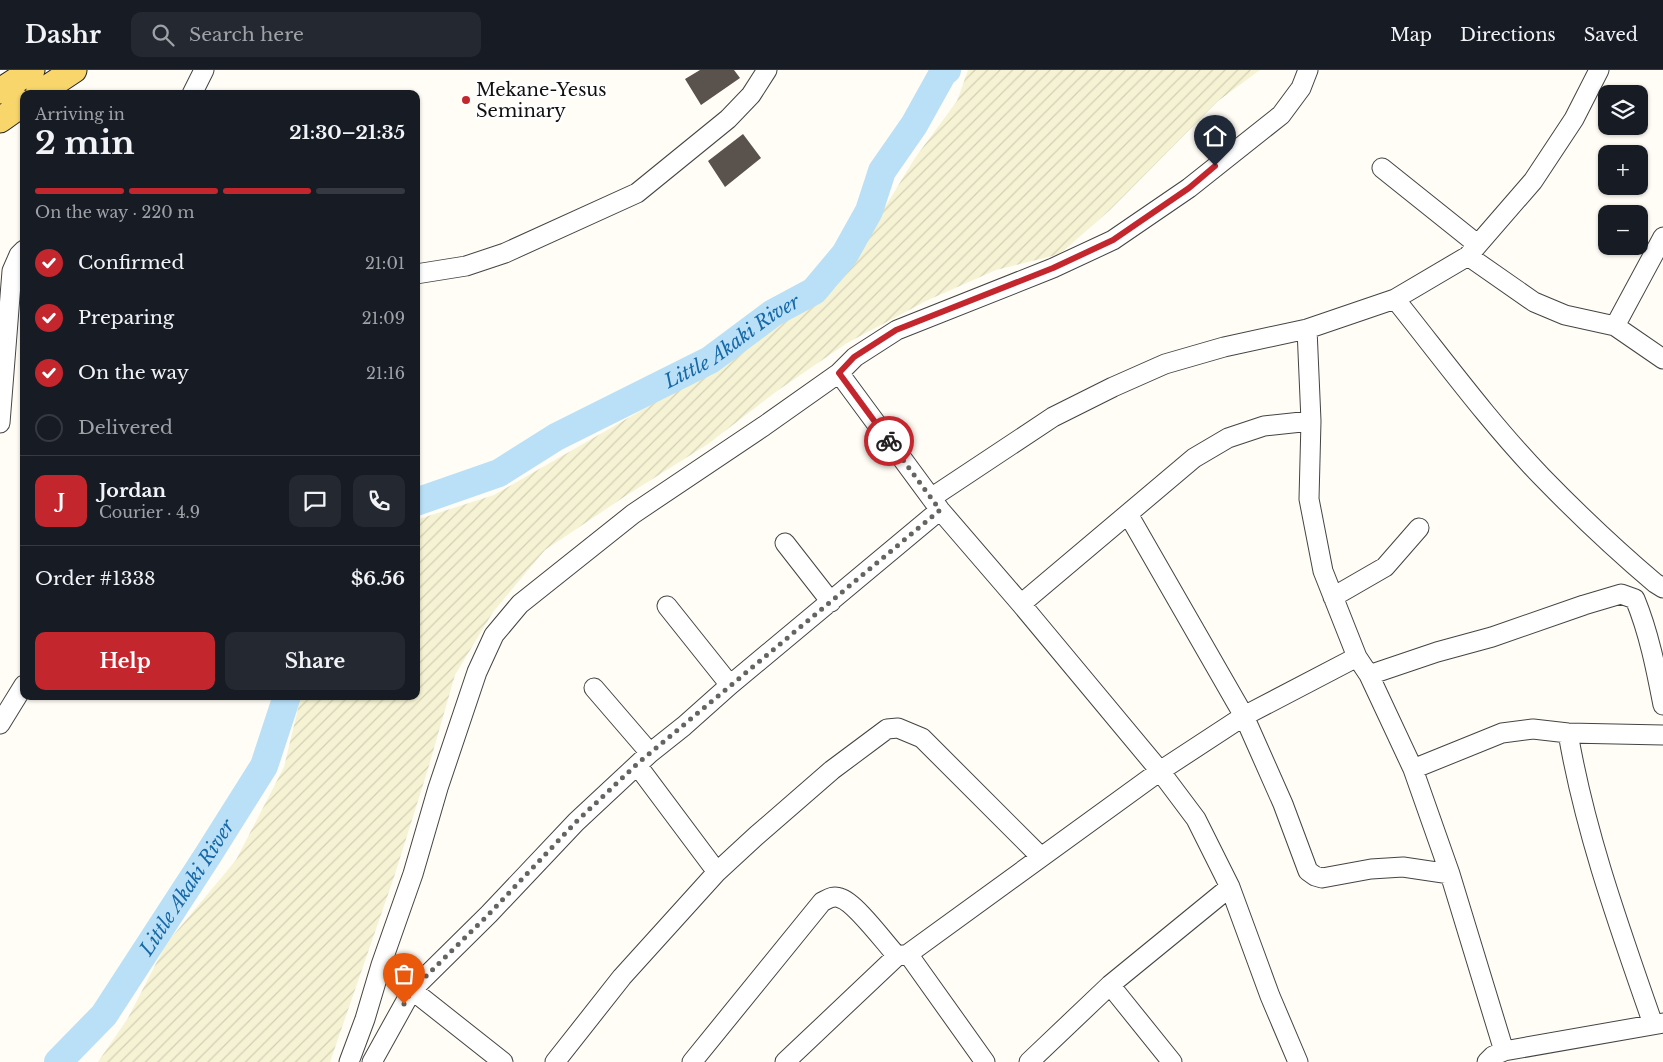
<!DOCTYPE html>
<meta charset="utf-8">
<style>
:root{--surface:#171b24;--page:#242831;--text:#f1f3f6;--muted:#9ea1a6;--line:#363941;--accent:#c4262e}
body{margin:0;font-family:"Libre Baskerville",serif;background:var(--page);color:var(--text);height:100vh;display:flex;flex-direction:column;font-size:19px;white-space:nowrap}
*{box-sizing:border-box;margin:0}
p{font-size:16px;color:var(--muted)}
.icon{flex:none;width:28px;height:28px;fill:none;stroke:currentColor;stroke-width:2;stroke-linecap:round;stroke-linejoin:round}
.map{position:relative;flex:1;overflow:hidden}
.panel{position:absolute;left:20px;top:20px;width:400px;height:610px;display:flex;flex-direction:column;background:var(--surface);border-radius:10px;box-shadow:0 1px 4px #0004}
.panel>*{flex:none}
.buttons{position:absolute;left:1598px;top:15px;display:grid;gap:10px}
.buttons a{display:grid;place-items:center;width:50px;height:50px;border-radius:10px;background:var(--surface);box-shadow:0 1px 4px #0004;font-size:25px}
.pin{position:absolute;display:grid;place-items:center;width:42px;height:42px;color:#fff;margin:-51px -21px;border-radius:50% 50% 50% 0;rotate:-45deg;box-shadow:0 0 5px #0007}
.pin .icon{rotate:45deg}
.courier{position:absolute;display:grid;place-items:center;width:50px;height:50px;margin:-25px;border:4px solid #c4262e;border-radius:50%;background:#fff;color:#222;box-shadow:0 1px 6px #0007}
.headline em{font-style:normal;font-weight:800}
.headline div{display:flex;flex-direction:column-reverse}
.headline{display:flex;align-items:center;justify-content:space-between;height:85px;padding:0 15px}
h1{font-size:32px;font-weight:800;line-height:38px}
.bar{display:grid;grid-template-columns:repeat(4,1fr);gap:8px 5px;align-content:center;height:60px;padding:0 15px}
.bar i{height:6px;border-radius:4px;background:var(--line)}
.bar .current{background:var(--accent)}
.bar p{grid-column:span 4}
.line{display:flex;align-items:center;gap:12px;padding:0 15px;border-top:1px solid var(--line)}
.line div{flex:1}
.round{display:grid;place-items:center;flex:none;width:52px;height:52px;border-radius:10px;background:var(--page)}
ol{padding:0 15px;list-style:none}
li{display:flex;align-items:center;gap:15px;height:55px}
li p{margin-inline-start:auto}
li .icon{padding:5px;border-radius:50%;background:var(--accent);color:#fff;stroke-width:4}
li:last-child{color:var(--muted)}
li i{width:28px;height:28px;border:2px solid var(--line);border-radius:50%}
.button{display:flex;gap:10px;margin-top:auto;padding:10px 15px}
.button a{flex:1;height:58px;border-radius:10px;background:var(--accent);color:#fff;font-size:20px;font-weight:800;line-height:58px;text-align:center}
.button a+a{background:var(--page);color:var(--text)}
header{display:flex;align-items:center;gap:30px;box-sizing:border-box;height:70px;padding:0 25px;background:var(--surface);border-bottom:1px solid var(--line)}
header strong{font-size:24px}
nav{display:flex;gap:28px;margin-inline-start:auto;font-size:18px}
.search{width:350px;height:45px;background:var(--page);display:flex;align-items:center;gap:12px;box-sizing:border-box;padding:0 18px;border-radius:10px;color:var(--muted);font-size:19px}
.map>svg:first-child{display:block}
.farmland{fill:url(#farmland-furrows)}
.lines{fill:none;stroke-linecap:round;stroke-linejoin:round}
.river{stroke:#b9e0f7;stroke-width:28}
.building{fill:#5a524d}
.minor-casing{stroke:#444;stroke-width:21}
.major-casing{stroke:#222;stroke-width:27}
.minor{stroke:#fff;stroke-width:19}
.major{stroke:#f9d66b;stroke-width:25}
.done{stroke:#646461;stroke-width:5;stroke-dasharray:0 9}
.route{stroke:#c4262e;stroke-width:6}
.poi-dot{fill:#c4262e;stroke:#fff;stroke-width:2}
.labels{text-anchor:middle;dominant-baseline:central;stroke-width:5;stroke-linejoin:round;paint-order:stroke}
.poi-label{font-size:18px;fill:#111;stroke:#fff;text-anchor:start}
.water-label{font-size:19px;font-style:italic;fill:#1768a6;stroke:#fff}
</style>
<header>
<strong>Dashr</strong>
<div class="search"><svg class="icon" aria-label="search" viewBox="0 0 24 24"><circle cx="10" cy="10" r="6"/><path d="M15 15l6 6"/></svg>Search here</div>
<nav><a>Map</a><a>Directions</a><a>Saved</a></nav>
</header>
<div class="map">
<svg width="1663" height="992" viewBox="0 0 1663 992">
<defs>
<pattern id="farmland-furrows" width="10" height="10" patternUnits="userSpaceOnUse" patternTransform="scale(1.25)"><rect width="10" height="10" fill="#f6f3d4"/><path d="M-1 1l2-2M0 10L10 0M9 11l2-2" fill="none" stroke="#d2cfb5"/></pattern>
</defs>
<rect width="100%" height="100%" fill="#fffdf5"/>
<path class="farmland" d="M968 0H1260L1218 31 1110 140 1060 184 996 200 928 230 847 273 777 321 708 374 627 425 545 480 493 542 455 605 428 699 394 807 330 992H98L128 948 166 874 236 790 284 697 301 626H416V450L494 425 729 290 836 217 915 88 957 31Z"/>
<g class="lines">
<g class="river">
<path id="s1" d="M416 432 499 403 556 367 710 290 773 243 814 221 845 184 869 141 882 101 914 55 943 3 947 0"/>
<path id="s2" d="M58 992 104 945 208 785 264 696 287 626"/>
</g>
</g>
<path class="building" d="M700 0H734L740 8 701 35 685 9Z
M743 64 761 88 725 117 708 91Z"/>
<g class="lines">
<defs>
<path id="minor" d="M192 24 204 0
M1382 98 1477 174
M1468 186 1534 232 1565 245 1615 256 1663 289
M416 204 466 196 505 183 637 123 728 49 751 25 767 0
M1395 229C1443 289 1489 352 1542 407 1578 444 1616 480 1655 513L1663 518
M1615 256 1663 167
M1307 259 1311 351 1309 429 1323 501 1357 587 1369 605 1413 699 1450 804 1504 981
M839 303 940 440 1021 534 1160 701 1196 749 1230 817 1270 926 1298 992
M0 353 12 201 19 185 24 180
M931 428 1053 347 1113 317 1165 294 1224 277 1307 259 1395 229 1468 186 1533 111 1574 49 1599 0
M1128 444 1244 646 1283 734 1308 801 1315 806 1322 808 1371 799 1403 797 1450 804
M785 473 831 532
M1333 527 1385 497 1419 458
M1021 534 1194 388 1228 368 1264 356 1311 351
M667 536 730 615
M1369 605 1437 582 1492 567 1584 535 1621 524 1635 529C1649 563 1656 599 1663 635
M594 618 650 683
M0 654 24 615
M1568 663C1585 763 1620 859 1653 954
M637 695 717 802
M1413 699 1502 663 1533 659 1568 663 1663 665
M908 884 1160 701 1244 646 1357 587
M1110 915 1172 992
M412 920 503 992
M349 992 365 949 381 895 413 804 438 718 477 602 494 565 520 534 633 444 764 356 839 303 855 287 897 260 1053 198 1113 170 1189 118 1281 45 1301 18 1308 0
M372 992 412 920 489 844 576 752 650 683 684 656 730 615 940 440
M555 992 622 907 717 802 756 766 832 700 887 659 898 658 922 668 1041 787
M692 992 822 832C828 829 833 825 840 828 855 832 885 873 897 886
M785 992 897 886 908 884 985 992
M1029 992 1110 915 1230 817
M1487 992 1493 986 1504 981 1663 953"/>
<path id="major" d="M0 21 32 0
M38 24 74 0
M0 50 24 33"/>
</defs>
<use href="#minor" class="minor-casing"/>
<use href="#major" class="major-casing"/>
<use href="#minor" class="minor"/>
<use href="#major" class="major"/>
</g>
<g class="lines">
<path class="done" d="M404 934 412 920 489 844 576 752 637 694 940 440 889 371"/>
<path class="route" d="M889 371 839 303 854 287 896 260 1053 198 1113 170 1189 118 1215 96"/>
</g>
<circle class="poi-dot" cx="466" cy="30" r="5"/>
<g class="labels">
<g class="poi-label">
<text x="476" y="20">Mekane-Yesus<tspan x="476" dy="21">Seminary</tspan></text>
</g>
<g class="water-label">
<text stroke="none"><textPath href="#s1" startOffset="356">Little Akaki River</textPath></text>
<text stroke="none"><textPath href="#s2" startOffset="218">Little Akaki River</textPath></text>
</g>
</g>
</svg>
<div class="buttons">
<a><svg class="icon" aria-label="layers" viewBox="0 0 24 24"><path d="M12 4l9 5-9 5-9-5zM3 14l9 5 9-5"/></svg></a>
<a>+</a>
<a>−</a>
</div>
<div class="pin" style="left:404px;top:934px;background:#ea580c"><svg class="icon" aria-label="bag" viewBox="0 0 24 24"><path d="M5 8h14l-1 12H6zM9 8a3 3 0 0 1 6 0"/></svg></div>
<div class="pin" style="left:1215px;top:96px;background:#1f2937"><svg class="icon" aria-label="home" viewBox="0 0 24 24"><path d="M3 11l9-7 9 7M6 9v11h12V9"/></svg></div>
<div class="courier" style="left:889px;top:371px"><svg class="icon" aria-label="bike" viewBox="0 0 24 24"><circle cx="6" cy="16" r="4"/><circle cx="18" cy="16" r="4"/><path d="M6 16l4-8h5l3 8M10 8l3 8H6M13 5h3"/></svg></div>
<section class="panel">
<div class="headline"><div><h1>2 min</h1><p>Arriving in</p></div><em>21:30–21:35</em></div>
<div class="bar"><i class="current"></i><i class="current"></i><i class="current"></i><i></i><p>On the way · 220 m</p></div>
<ol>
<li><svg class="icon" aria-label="check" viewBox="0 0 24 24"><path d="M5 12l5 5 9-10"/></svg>Confirmed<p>21:01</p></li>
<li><svg class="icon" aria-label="check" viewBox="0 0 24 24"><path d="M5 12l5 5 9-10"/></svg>Preparing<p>21:09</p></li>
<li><svg class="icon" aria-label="check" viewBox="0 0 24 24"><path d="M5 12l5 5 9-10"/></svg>On the way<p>21:16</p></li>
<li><i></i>Delivered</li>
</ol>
<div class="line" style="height:90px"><b class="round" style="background:var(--accent);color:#fff">J</b><div><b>Jordan</b><p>Courier · 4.9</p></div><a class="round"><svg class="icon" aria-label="chat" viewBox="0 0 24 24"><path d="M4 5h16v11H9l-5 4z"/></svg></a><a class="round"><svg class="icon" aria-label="phone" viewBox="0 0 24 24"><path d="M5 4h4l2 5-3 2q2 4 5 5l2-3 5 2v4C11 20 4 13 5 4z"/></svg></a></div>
<div class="line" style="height:65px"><div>Order #1338</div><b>$6.56</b></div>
<div class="button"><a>Help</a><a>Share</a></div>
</section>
</div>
